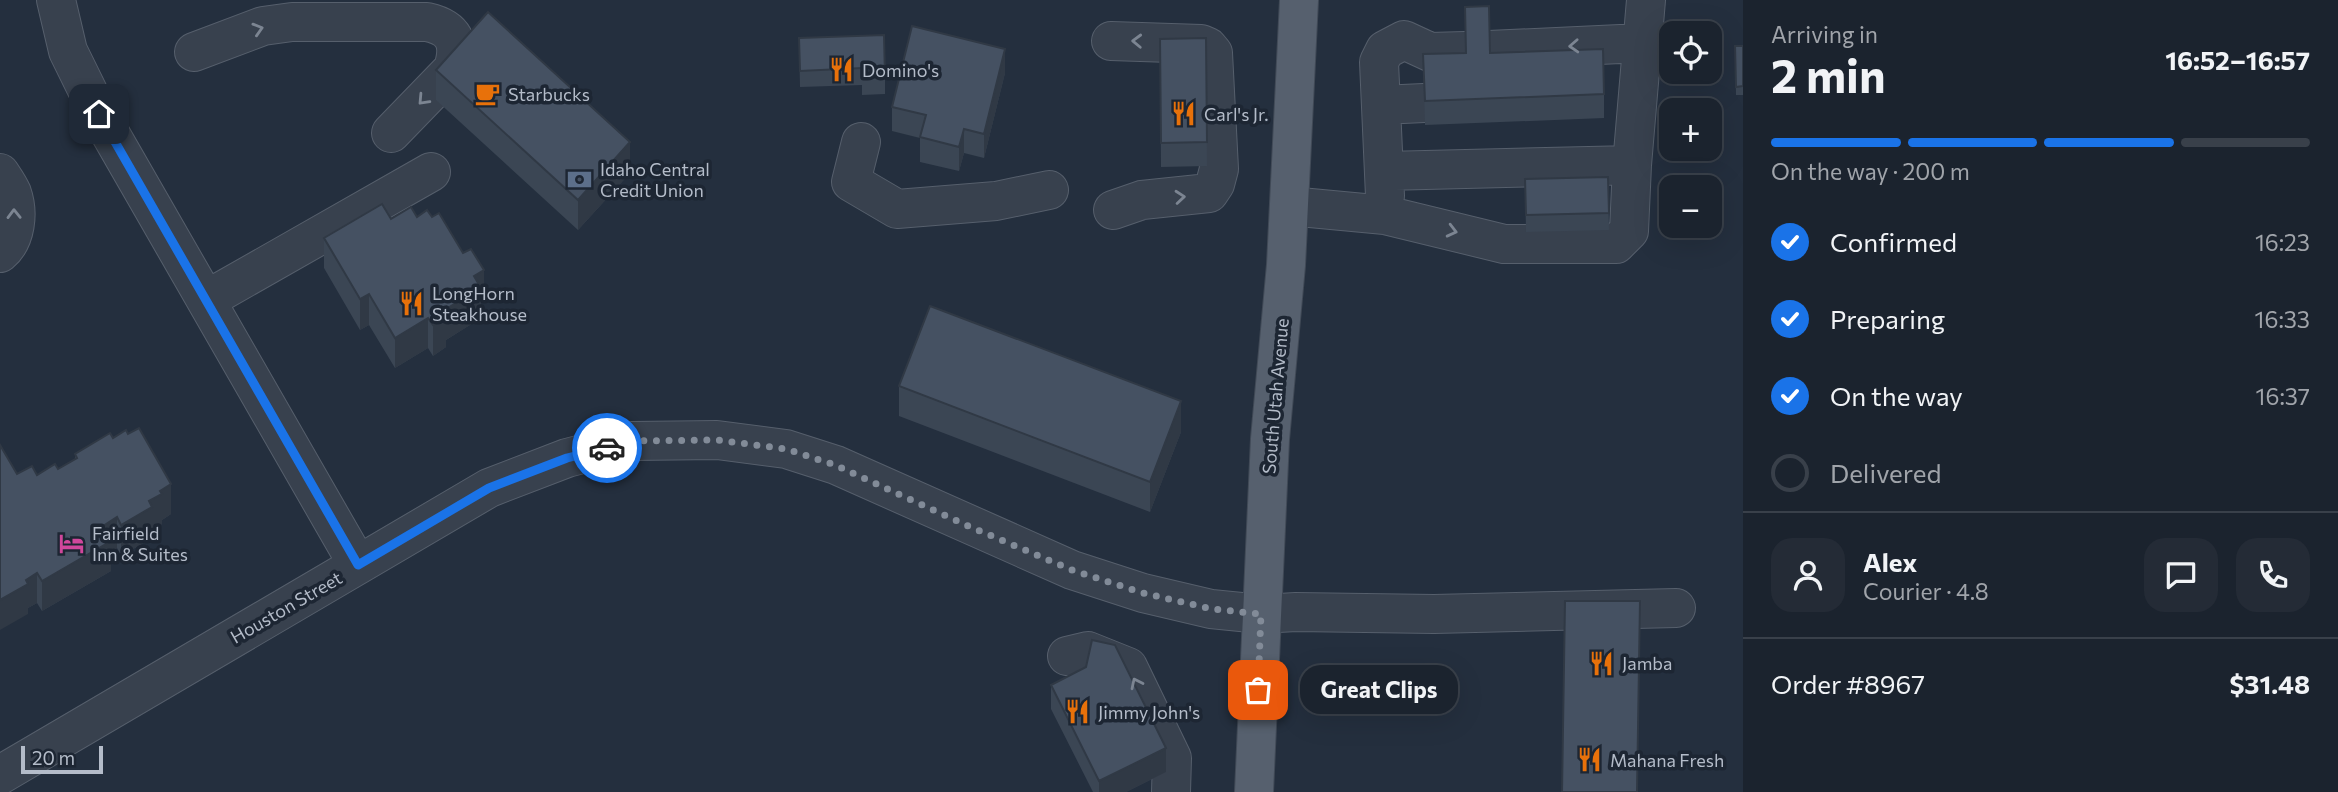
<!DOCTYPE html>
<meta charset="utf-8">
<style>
:root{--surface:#1b232e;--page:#242b36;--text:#f1f3f6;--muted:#a0a4aa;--line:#39404a;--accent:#1a73e8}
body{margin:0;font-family:Commissioner,sans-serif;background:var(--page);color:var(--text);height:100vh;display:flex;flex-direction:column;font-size:26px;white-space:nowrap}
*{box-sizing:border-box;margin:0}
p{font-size:23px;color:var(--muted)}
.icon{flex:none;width:38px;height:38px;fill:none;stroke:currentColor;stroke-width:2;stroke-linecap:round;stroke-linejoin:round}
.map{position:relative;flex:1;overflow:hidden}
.side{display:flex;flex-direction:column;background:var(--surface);width:595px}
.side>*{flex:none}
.buttons{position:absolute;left:1659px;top:21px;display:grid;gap:14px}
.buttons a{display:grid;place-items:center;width:63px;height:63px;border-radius:14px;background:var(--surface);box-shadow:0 7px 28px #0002,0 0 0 2px var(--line);font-size:35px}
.scale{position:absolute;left:21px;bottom:18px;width:82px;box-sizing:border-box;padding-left:7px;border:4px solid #b4bcc9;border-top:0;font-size:19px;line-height:24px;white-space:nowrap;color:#b4bcc9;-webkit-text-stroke:5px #1d2633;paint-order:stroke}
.pin{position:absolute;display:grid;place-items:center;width:60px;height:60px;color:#fff;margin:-30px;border-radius:14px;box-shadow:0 4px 10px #0006}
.courier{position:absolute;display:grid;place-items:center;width:70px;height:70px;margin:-35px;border:5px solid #1a73e8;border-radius:50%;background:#fff;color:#222;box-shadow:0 2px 9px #0007}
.bubble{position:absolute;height:49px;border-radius:21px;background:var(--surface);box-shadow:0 7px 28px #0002,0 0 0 2px var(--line);font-size:23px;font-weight:700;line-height:49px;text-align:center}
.summary em{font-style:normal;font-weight:700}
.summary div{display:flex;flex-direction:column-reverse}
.summary{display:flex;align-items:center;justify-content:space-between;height:119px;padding:0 28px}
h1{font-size:46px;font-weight:700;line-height:52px}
.bar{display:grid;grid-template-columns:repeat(4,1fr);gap:10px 7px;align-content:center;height:84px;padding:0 28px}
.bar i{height:9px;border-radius:5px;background:var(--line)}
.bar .on{background:var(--accent)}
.bar p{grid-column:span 4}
.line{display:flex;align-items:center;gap:18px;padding:0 28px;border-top:2px solid var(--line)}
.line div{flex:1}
.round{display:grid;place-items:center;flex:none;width:74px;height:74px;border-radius:21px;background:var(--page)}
ol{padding:0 28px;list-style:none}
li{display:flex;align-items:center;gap:21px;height:77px}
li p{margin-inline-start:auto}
li .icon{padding:7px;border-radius:50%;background:var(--accent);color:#fff;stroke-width:4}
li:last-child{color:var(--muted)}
li i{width:38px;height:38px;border:4px solid var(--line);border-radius:50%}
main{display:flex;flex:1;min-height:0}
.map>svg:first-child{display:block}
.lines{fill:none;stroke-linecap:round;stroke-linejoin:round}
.minor-casing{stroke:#565f6c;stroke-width:40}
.major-casing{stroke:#414a57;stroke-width:40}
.minor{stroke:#38414e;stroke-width:38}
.major{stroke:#56606e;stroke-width:38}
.wall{fill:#3b4654}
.shaded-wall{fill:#303945}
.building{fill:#455162;stroke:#303945;stroke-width:2}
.oneway{stroke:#7c8592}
.done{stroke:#828b98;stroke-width:7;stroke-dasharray:0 12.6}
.route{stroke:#1a73e8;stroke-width:9}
.labels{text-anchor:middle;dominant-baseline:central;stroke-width:7;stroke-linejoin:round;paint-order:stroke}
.poi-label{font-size:18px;fill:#b4bcc9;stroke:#1d2633;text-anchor:start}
.street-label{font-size:18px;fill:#b4bcc9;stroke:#1d2633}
</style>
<main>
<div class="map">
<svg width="1743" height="792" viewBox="0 0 1743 792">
<rect width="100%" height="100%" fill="#242f3e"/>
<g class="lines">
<defs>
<path id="minor" d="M56 0 68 51 99 114 358 565
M1111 41 1201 44 1208 47 1213 53 1219 169 1215 184 1209 193 1142 200 1113 210
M1489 50 1642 43
M194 52 263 26 292 22H427C454 28 461 42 453 69L391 133
M1381 105 1424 103
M861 142 851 182 897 209 996 201 1049 190
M1385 171 1632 165 1646 0
M0 173C4 179 9 186 12 193 19 213 16 240 0 253
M1385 196 1379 62 1385 50 1404 40 1430 52 1465 51
M1289 206 1385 215 1504 244H1616L1629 231 1632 165
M206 300 431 172
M1067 656 1088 651 1128 667 1172 758 1171 792
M0 775 489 488 567 458 632 441 717 440 786 449 836 465 1072 570 1143 593 1211 609 1261 614 1296 612 1434 614 1676 608"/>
<path id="major" d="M1254 792 1270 439 1286 265 1299 0"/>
</defs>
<use href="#minor" class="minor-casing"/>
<use href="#major" class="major-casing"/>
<use href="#minor" class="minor"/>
<use href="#major" class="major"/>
</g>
<path class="wall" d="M1465 7 1490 53 1604 94V118L1425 125 1423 54 1465 53Z
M799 38 885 77V94L862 95V85L800 87Z
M1206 38 1207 166 1161 167 1160 39Z
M1735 46H1743V95H1736Z
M436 70 630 173 578 230 436 100Z
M1005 73 984 158 964 153 959 171 920 162V138L892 131V107Z
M1608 177 1609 230 1526 232 1525 179Z
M417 217 484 300 481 302V318L446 340V347L433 356 428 348 395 368 369 325 360 330 324 268V238L391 219Z
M899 386 1181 432 1150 512 899 416Z
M113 438 171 514 162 520V524L152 529V538L121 556 117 548 111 551V571L42 611 37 603 28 608V614L17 474 37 475 58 469 75 459V454Z
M1051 685 1166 772 1126 792H1093L1051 709Z"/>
<path class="shaded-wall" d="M1005 49V73L984 158V134Z
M964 129V153L959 171V147Z
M630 142V173L578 230V200Z
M484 270V300L481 302V318L446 340V347L433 356V325L443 311 474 276Z
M369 294V325L360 330V299Z
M428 318V348L395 368V338Z
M1181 401V432L1150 512V482Z
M171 484V514L162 520V524L152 529V538L121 556V525L160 491Z
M117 517V548L111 551V571L42 611V581L103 526Z
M37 573V603L28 608V614L0 630V600L26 580Z
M1166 748V772L1126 792H1099V781Z"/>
<path class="building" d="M1489 6 1490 53 1603 49 1604 94 1425 101 1423 54 1466 53 1465 7Z
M488 12 630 142 578 200 436 70Z
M912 26 1005 49 984 134 964 129 959 147 920 137 926 115 892 107Z
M884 35 885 77 862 78V68L800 71 799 38Z
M1206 38 1207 142 1161 143 1160 39Z
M1735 46H1743V86L1736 87Z
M1608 177 1609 213 1526 215 1525 179Z
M382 204 391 219 411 207 417 217 427 210 432 217 439 213 463 253 471 249 484 270 474 276 481 288 443 311 446 317 433 325 428 318 395 338 369 294 360 299 324 238Z
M930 306 1181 401 1150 482 899 386Z
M139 428 171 484 160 491 162 494 149 501 152 507 121 525 117 517 103 526 111 541 42 581 37 573 26 580 28 584 0 600V445L17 474 32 466 37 475 55 464 58 469 77 458 75 454 110 433 113 438 126 430 128 434Z
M1565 601H1640L1637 792H1562Z
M1092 640 1115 645 1166 748 1099 781 1051 685 1086 667Z"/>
<defs><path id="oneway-chevron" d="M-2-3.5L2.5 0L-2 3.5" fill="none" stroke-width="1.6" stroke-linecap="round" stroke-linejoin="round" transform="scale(1.75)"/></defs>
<g class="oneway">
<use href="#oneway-chevron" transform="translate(258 29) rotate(-17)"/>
<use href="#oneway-chevron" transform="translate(1137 41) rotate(-178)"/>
<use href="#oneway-chevron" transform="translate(1574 46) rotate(177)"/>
<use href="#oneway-chevron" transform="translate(423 100) rotate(133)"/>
<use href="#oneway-chevron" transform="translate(1180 197) rotate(-5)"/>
<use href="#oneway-chevron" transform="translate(14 214) rotate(-91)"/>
<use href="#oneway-chevron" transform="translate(1452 231) rotate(14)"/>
<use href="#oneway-chevron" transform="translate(1136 683) rotate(-116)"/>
</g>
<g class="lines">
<path class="done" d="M607 448 632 441 717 440 786 449 835 465 966 525 1072 570 1143 593 1212 609 1261 614 1258 690"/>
<path class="route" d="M99 114 358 565 489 488 567 458 607 448"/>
</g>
<defs>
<symbol id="restaurant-bare" viewBox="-9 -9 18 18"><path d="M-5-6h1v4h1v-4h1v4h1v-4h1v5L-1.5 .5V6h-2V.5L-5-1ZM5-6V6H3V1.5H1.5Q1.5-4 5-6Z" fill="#e8710a" stroke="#1d2633" stroke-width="2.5" paint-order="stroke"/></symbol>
<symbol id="cafe-bare" viewBox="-9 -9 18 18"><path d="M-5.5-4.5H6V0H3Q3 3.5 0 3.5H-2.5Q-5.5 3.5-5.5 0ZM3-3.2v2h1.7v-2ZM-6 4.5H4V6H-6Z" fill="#e8710a" stroke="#1d2633" stroke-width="2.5" paint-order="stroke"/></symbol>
<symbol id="bank-bare" viewBox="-9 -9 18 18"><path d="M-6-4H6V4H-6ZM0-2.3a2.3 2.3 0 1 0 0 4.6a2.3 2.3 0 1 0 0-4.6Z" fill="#5c6f8a" stroke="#1d2633" stroke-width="2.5" paint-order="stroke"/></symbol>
<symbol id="hotel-bare" viewBox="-9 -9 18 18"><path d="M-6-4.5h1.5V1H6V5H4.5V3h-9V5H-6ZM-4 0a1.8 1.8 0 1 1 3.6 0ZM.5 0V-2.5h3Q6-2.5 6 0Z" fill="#d1479c" stroke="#1d2633" stroke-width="2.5" paint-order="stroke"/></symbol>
</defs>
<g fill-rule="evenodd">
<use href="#restaurant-bare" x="824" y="52" width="35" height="35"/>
<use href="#cafe-bare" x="470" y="76" width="35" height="35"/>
<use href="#restaurant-bare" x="1166" y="96" width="35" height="35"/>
<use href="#bank-bare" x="562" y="162" width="35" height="35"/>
<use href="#restaurant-bare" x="394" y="286" width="35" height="35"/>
<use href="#hotel-bare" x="54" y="526" width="35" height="35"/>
<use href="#restaurant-bare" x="1584" y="646" width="35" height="35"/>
<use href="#restaurant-bare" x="1060" y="694" width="35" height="35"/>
<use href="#restaurant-bare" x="1572" y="742" width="35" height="35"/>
</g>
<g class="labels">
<g class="poi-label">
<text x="862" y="70">Domino's</text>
<text x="508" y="94">Starbucks</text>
<text x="1204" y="114">Carl's Jr.</text>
<text x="600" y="169">Idaho Central<tspan x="600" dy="21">Credit Union</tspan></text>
<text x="432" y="293">LongHorn<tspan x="432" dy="21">Steakhouse</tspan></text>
<text x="92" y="533">Fairfield<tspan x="92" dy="21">Inn &amp; Suites</tspan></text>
<text x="1622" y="663">Jamba</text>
<text x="1098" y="712">Jimmy John's</text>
<text x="1610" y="760">Mahana Fresh</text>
</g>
<g class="street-label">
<text transform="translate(1275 396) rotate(-85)">South Utah Avenue</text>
<text transform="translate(286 607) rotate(-30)">Houston Street</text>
</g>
</g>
</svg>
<div class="buttons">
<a><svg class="icon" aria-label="locate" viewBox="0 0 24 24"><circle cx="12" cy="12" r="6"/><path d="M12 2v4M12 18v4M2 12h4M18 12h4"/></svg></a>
<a>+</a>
<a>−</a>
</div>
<div class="scale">20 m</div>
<div class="pin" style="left:1258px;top:690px;background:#ea580c"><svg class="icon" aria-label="bag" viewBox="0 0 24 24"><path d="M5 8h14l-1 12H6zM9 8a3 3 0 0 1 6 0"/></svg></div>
<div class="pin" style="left:99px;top:114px;background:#1f2937"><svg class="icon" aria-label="home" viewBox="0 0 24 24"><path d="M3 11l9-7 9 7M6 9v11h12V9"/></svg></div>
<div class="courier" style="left:607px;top:448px"><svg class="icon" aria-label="car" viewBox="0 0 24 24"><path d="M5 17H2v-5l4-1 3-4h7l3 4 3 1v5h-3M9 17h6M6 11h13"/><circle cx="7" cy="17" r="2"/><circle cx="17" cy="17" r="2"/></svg></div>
<div class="bubble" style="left:1300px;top:665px;width:158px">Great Clips</div>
</div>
<section class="side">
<div class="summary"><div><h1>2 min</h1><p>Arriving in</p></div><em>16:52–16:57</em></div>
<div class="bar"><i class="on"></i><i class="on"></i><i class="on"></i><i></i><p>On the way · 200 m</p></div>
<ol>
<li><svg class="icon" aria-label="check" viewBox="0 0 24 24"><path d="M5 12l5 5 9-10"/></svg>Confirmed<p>16:23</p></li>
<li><svg class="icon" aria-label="check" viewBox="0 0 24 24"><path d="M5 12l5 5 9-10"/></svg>Preparing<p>16:33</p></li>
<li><svg class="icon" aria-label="check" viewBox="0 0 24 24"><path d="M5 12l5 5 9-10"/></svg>On the way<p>16:37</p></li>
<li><i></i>Delivered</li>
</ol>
<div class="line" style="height:126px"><a class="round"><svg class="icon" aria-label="person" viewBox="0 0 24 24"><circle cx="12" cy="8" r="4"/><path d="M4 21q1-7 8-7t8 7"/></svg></a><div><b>Alex</b><p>Courier · 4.8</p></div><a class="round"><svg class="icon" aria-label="chat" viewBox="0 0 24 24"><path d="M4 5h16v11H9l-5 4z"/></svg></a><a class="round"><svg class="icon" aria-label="phone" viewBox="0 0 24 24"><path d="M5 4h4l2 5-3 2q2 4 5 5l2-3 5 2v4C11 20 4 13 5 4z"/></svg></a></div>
<div class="line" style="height:91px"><div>Order #8967</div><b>$31.48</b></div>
</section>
</main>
